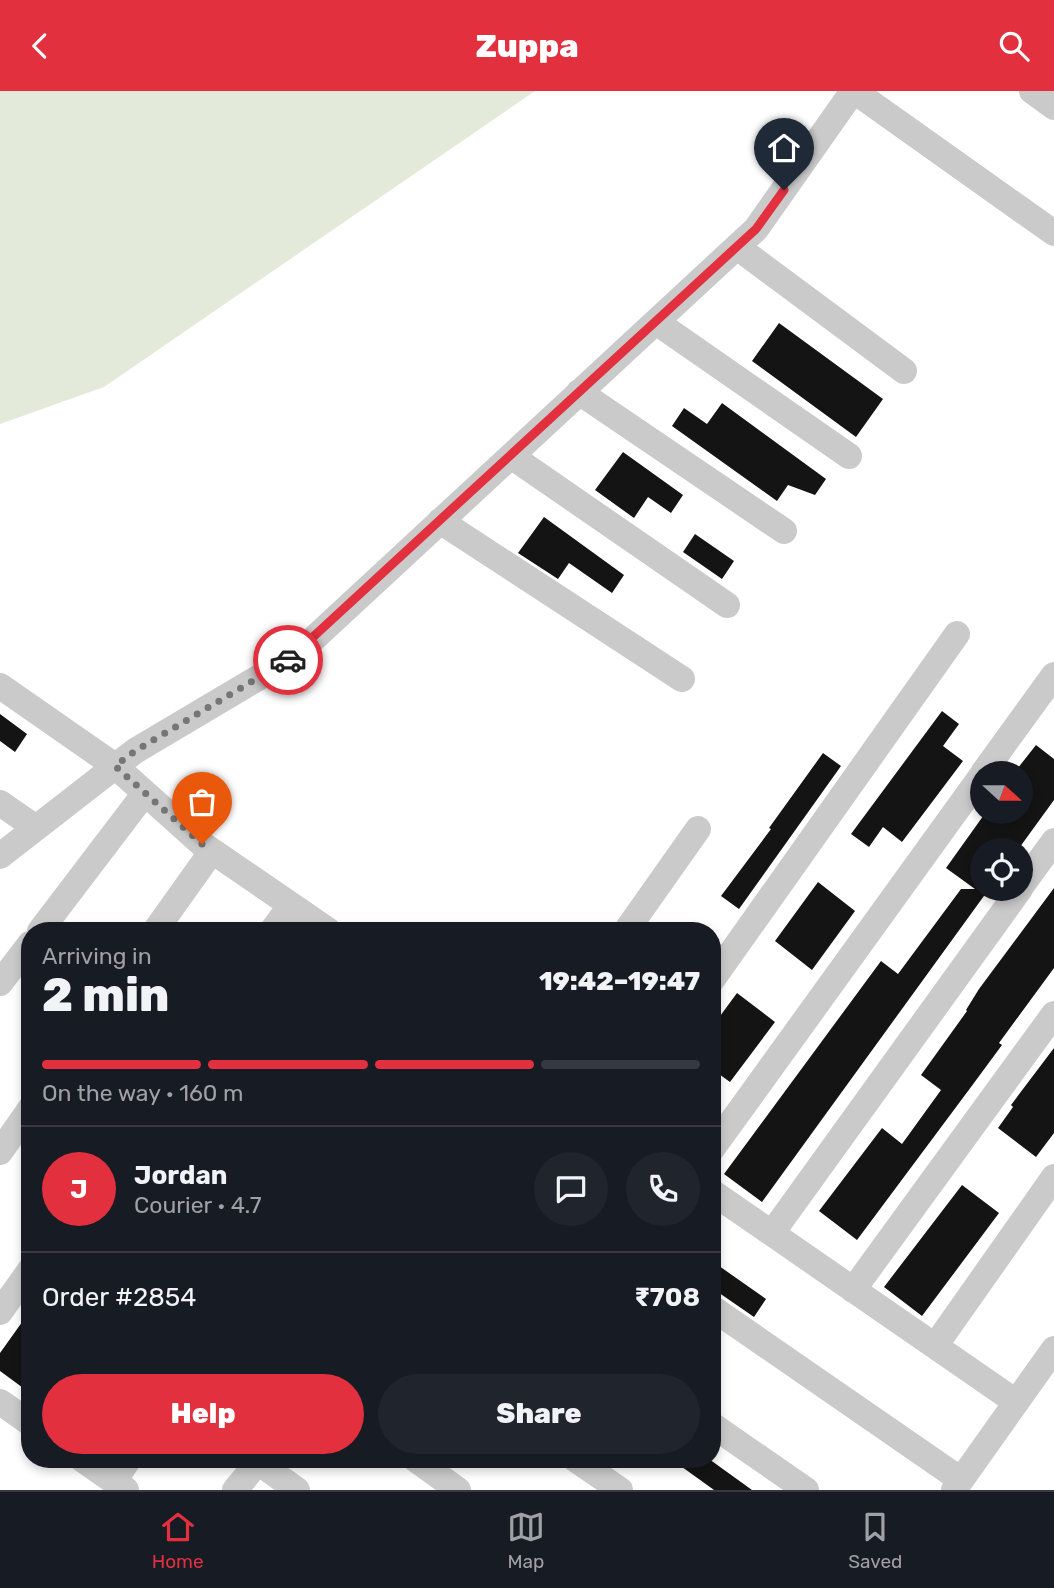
<!DOCTYPE html>
<meta charset="utf-8">
<style>
:root{--surface:#171b24;--page:#20242c;--text:#f1f3f6;--muted:#9ea1a6;--line:#363941;--accent:#e2303f}
body{margin:0;font-family:Rubik,sans-serif;background:var(--page);color:var(--text);height:100vh;display:flex;flex-direction:column;font-size:26px;white-space:nowrap}
*{box-sizing:border-box;margin:0}
p{font-size:23px;color:var(--muted)}
.icon{flex:none;width:38px;height:38px;fill:none;stroke:currentColor;stroke-width:2;stroke-linecap:round;stroke-linejoin:round}
.map{position:relative;flex:1;overflow:hidden}
.drawer{position:absolute;left:21px;top:831px;width:700px;height:546px;display:flex;flex-direction:column;background:var(--surface);border-radius:28px;box-shadow:0 4px 10px #0003}
.drawer>*{flex:none}
.needle{width:46px;rotate:111deg}
.fabs{position:absolute;left:970px;top:670px;display:grid;gap:14px}
.fabs a{display:grid;place-items:center;width:63px;height:63px;border-radius:50%;background:var(--surface);box-shadow:0 4px 10px #0003;font-size:35px}
.pin{position:absolute;display:grid;place-items:center;width:60px;height:60px;color:#fff;margin:-72px -30px;border-radius:50% 50% 50% 0;rotate:-45deg;box-shadow:0 0 7px #0007}
.pin .icon{rotate:45deg}
.courier{position:absolute;display:grid;place-items:center;width:70px;height:70px;margin:-35px;border:5px solid #e2303f;border-radius:50%;background:#fff;color:#222;box-shadow:0 2px 9px #0007}
.summary em{font-style:normal;font-weight:800}
.summary div{display:flex;flex-direction:column-reverse}
.summary{display:flex;align-items:center;justify-content:space-between;height:119px;padding:0 21px}
h1{font-size:46px;font-weight:800;line-height:52px}
.bar{display:grid;grid-template-columns:repeat(4,1fr);gap:10px 7px;align-content:center;height:84px;padding:0 21px}
.bar i{height:9px;border-radius:5px;background:var(--line)}
.bar .current{background:var(--accent)}
.bar p{grid-column:span 4}
.line{display:flex;align-items:center;gap:18px;padding:0 21px;border-top:2px solid var(--line)}
.line div{flex:1}
.round{display:grid;place-items:center;flex:none;width:74px;height:74px;border-radius:37px;background:var(--page)}
.cta{display:flex;gap:14px;margin-top:auto;padding:14px 21px}
.cta a{flex:1;height:80px;border-radius:42px;background:var(--accent);color:#fff;font-size:28px;font-weight:800;line-height:80px;text-align:center}
.cta a+a{background:var(--page);color:var(--text)}
header{display:flex;justify-content:space-between;align-items:center;height:91px;padding:0 21px;background:var(--accent);color:#fff;font-size:32px;font-weight:800}
.dock{display:flex;justify-content:space-around;align-items:center;height:98px;border-top:2px solid var(--line);background:var(--surface);font-size:19px;color:var(--muted)}
.dock a{display:grid;justify-items:center;gap:4px}
.dock .current{color:var(--accent)}
.map>svg:first-child{display:block}
.green{fill:#e3eada}
.building{fill:#141414}
.lines{fill:none;stroke-linecap:round;stroke-linejoin:round}
.minor{stroke:#cacaca;stroke-width:26}
.done{stroke:#767676;stroke-width:7;stroke-dasharray:0 12.6}
.route{stroke:#e2303f;stroke-width:9}
</style>
<header><svg class="icon" aria-label="back" viewBox="0 0 24 24"><path d="M15 5l-7 7 7 7"/></svg>Zuppa<svg class="icon" aria-label="search" viewBox="0 0 24 24"><circle cx="10" cy="10" r="6"/><path d="M15 15l6 6"/></svg></header>
<div class="map">
<svg width="1054" height="1399" viewBox="0 0 1054 1399">
<rect width="100%" height="100%" fill="#fff"/>
<path class="green" d="M0 0H535L104 296 0 333Z"/>
<path class="building" d="M779 232 883 308 856 346 752 270Z
M722 312 826 388 815 404 788 394 777 410 672 335 684 317 707 333Z
M623 361 683 404 671 422 648 406 634 427 595 399Z
M544 426 624 484 612 502 569 472 558 488 518 462Z
M695 443 734 470 722 488 683 461Z
M942 620 959 633 943 655 963 670 902 751 883 736 869 756 851 743Z
M0 623 27 643 15 661 0 650Z
M1036 654 1054 668V709L1017 760H982V798H989L762 1111 724 1083 881 870 898 883 961 798H975L946 777 986 721H1020V682H1014Z
M823 662 841 675 739 818 721 805 771 738 769 737Z
M818 791 855 820 812 879 775 850Z
M1054 797V877L999 952 1002 954 971 996 857 1149 819 1120 882 1037 902 1053 941 999 921 984 967 920 966 919 979 898Z
M737 902 775 931 730 991 712 978V936Z
M1054 957V1042L1036 1066 998 1037 1013 1016 1011 1014Z
M962 1094 999 1122 922 1225 884 1196Z
M712 1170 766 1208 754 1226 712 1197Z
M30 1220V1302L0 1280V1262Z
M671 1368H709L752 1399H714Z"/>
<g class="lines">
<path class="minor" d="M854 0 1054 142
M1032 0 1054 16
M737 156 904 280
M656 231 849 365
M579 301 784 440
M511 365 727 514
M440 430 682 588
M0 595 115 675 202 753 329 840
M983 682 1054 584
M0 712 36 737
M0 765 135 660 295 565 756 138 853 0
M1020 797 1054 750
M40 840 145 702
M155 840 212 760
M272 840 291 814
M626 840 698 738
M712 889 957 543
M0 892 30 853
M712 1058 982 684
M0 1061 30 1018
M712 1101 1016 1311
M772 1142 1020 798
M853 1199 1054 923
M712 1217 961 1389
M0 1221 30 1179
M935 1255 1054 1086
M0 1311 30 1332
M712 1334 806 1399
M82 1368 126 1399
M415 1368 458 1399
M575 1368 620 1399
M114 1390 129 1368
M235 1399 258 1371 297 1399
M954 1399 1054 1258"/>
</g>
<g class="lines">
<path class="done" d="M202 753 115 675 135 660 288 569"/>
<path class="route" d="M288 569 756 138 784 99"/>
</g>
</svg>
<div class="fabs">
<a><svg class="needle" viewBox="-14 -14 28 28"><path d="M0-13l5 13h-10z" fill="#e53935"/><path d="M0 13l5-13h-10z" fill="#9ea1a6"/></svg></a>
<a><svg class="icon" aria-label="locate" viewBox="0 0 24 24"><circle cx="12" cy="12" r="6"/><path d="M12 2v4M12 18v4M2 12h4M18 12h4"/></svg></a>
</div>
<div class="pin" style="left:202px;top:753px;background:#ea580c"><svg class="icon" aria-label="bag" viewBox="0 0 24 24"><path d="M5 8h14l-1 12H6zM9 8a3 3 0 0 1 6 0"/></svg></div>
<div class="pin" style="left:784px;top:99px;background:#1f2937"><svg class="icon" aria-label="home" viewBox="0 0 24 24"><path d="M3 11l9-7 9 7M6 9v11h12V9"/></svg></div>
<div class="courier" style="left:288px;top:569px"><svg class="icon" aria-label="car" viewBox="0 0 24 24"><path d="M5 17H2v-5l4-1 3-4h7l3 4 3 1v5h-3M9 17h6M6 11h13"/><circle cx="7" cy="17" r="2"/><circle cx="17" cy="17" r="2"/></svg></div>
<section class="drawer">
<div class="summary"><div><h1>2 min</h1><p>Arriving in</p></div><em>19:42–19:47</em></div>
<div class="bar"><i class="current"></i><i class="current"></i><i class="current"></i><i></i><p>On the way · 160 m</p></div>
<div class="line" style="height:126px"><b class="round" style="background:var(--accent);color:#fff">J</b><div><b>Jordan</b><p>Courier · 4.7</p></div><a class="round"><svg class="icon" aria-label="chat" viewBox="0 0 24 24"><path d="M4 5h16v11H9l-5 4z"/></svg></a><a class="round"><svg class="icon" aria-label="phone" viewBox="0 0 24 24"><path d="M5 4h4l2 5-3 2q2 4 5 5l2-3 5 2v4C11 20 4 13 5 4z"/></svg></a></div>
<div class="line" style="height:91px"><div>Order #2854</div><b>₹708</b></div>
<div class="cta"><a>Help</a><a>Share</a></div>
</section>
</div>
<nav class="dock">
<a class="current"><svg class="icon" aria-label="home" viewBox="0 0 24 24"><path d="M3 11l9-7 9 7M6 9v11h12V9"/></svg>Home</a>
<a><svg class="icon" aria-label="map" viewBox="0 0 24 24"><path d="M3 6l6-2 6 2 6-2v14l-6 2-6-2-6 2zM9 4v14M15 6v14"/></svg>Map</a>
<a><svg class="icon" aria-label="saved" viewBox="0 0 24 24"><path d="M7 4h10v16l-5-4-5 4z"/></svg>Saved</a>
</nav>
